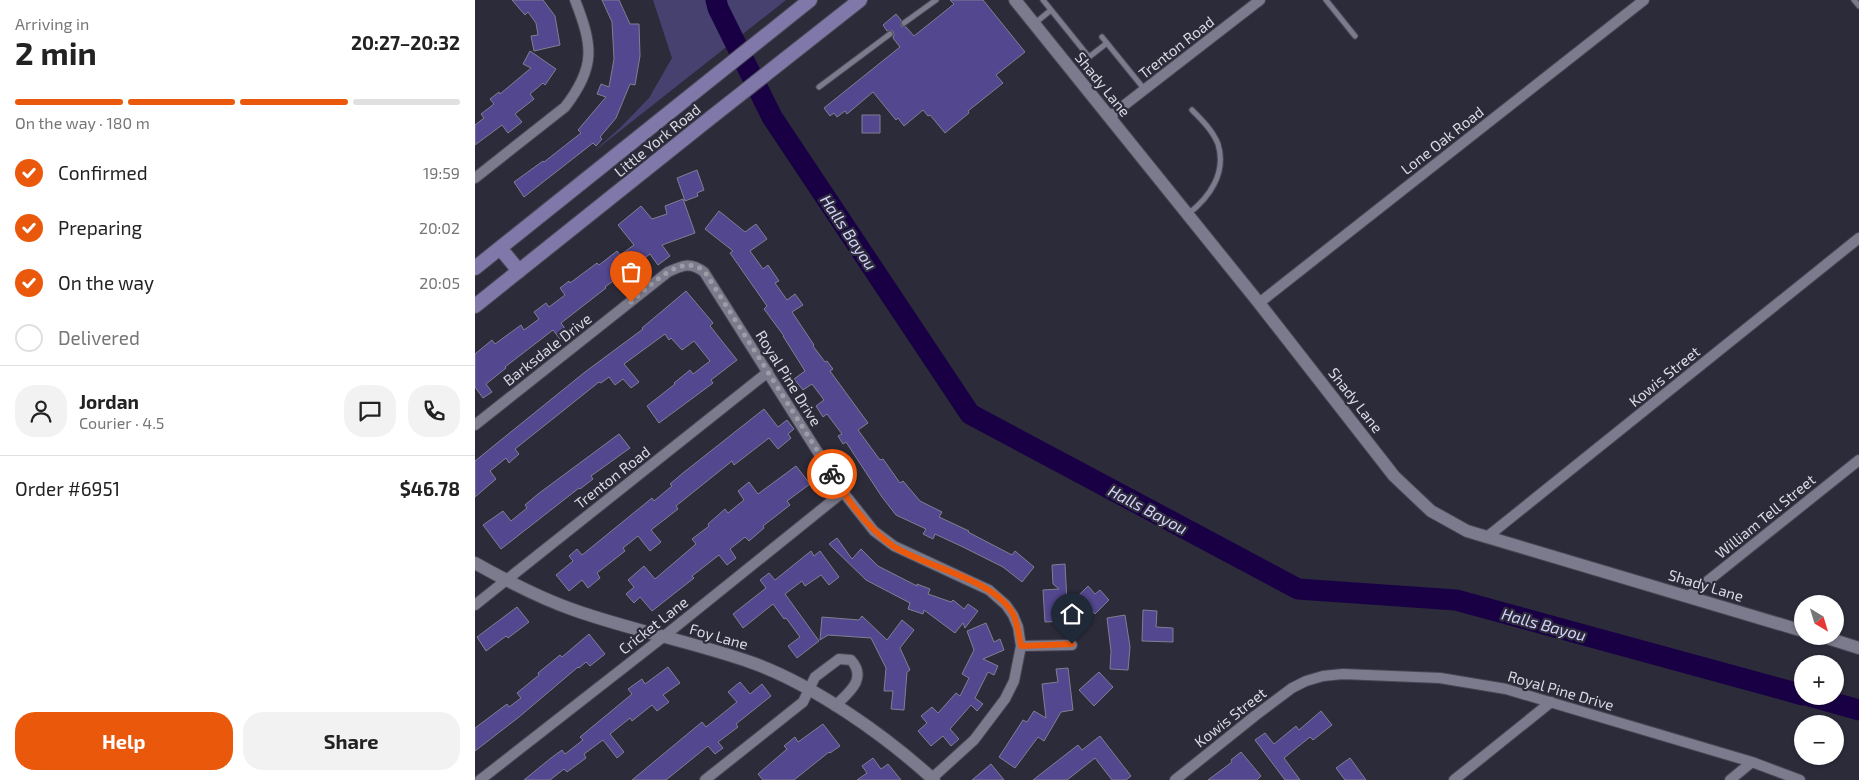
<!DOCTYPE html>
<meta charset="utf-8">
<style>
:root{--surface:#fff;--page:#f2f2f2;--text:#222;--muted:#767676;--line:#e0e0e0;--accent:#ea580c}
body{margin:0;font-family:"Exo 2",sans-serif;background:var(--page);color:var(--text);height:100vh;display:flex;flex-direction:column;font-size:19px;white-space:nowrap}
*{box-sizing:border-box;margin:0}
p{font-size:16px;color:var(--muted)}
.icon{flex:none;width:28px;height:28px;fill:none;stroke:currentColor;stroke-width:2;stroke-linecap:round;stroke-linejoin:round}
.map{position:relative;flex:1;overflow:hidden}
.details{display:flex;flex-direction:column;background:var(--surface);width:475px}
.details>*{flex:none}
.needle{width:32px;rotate:142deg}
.buttons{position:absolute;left:1319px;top:595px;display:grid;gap:10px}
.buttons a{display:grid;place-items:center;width:50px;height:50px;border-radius:50%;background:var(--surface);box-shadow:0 1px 4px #0004;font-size:25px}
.pin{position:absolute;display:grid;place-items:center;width:42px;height:42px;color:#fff;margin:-51px -21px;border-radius:50% 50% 50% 0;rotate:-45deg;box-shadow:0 0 5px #0007}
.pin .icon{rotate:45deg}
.courier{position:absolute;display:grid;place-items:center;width:50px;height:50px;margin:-25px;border:4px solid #ea580c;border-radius:50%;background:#fff;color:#222;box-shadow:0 1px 6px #0007}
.headline em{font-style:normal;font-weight:700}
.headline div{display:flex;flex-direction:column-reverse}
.headline{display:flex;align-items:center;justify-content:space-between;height:85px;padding:0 15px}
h1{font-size:32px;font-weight:700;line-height:38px}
.bar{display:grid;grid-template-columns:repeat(4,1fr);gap:8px 5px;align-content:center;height:60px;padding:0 15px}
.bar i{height:6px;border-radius:4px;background:var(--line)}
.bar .selected{background:var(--accent)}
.bar p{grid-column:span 4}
.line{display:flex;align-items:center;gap:12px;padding:0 15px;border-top:1px solid var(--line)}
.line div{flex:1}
.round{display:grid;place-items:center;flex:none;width:52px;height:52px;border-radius:20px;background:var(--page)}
ol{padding:0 15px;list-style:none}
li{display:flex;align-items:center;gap:15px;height:55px}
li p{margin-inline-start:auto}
li .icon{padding:5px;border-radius:50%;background:var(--accent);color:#fff;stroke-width:4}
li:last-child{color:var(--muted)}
li i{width:28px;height:28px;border:2px solid var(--line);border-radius:50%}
.primary-button{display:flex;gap:10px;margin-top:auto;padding:10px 15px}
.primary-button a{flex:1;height:58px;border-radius:20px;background:var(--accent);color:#fff;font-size:20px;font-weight:700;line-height:58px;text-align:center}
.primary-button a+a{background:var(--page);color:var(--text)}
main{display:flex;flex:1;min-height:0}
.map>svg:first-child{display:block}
.green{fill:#47416f}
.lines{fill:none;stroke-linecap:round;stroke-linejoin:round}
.river{stroke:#190045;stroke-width:21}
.building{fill:#53478f;stroke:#807f92}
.service-casing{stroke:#484754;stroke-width:7}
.minor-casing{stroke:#484754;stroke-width:12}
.tertiary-casing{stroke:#484754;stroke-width:14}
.secondary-casing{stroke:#484754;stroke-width:16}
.service{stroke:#7c7b8d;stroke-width:5}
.minor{stroke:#7c7b8d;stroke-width:10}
.tertiary{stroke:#7c7b8d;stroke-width:12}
.secondary{stroke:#7f78a9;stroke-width:14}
.done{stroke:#9d9da8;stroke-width:5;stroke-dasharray:0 9}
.route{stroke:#ea580c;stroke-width:6}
.labels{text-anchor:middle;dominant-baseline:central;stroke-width:4.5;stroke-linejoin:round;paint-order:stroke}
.street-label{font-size:15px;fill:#dadae4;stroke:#2c2b3a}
.water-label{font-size:16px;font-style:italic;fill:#d5d2fd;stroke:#2c2b3a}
</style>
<main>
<section class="details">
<div class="headline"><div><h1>2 min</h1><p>Arriving in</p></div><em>20:27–20:32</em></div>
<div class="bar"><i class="selected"></i><i class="selected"></i><i class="selected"></i><i></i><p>On the way · 180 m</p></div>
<ol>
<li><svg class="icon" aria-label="check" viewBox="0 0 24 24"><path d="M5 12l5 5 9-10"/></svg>Confirmed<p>19:59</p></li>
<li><svg class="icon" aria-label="check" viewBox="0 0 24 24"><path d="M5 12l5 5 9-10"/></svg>Preparing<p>20:02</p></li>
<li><svg class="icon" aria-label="check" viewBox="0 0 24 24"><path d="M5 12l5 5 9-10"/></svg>On the way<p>20:05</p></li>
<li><i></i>Delivered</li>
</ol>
<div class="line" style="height:90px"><a class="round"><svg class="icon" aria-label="person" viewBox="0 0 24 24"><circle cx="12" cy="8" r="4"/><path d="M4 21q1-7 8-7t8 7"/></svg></a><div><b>Jordan</b><p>Courier · 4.5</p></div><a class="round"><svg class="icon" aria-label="chat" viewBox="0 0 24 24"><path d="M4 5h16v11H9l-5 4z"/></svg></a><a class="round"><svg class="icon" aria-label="phone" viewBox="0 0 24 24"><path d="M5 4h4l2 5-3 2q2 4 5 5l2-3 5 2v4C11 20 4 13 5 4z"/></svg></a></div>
<div class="line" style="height:65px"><div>Order #6951</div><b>$46.78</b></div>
<div class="primary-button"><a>Help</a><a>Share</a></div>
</section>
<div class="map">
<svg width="1384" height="780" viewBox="0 0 1384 780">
<rect width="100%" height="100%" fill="#2c2b3a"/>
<path class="green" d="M178 0H311L117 153 146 127 174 98 197 58Z"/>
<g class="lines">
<path class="river" d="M241 0 243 8 297 117 495 414 823 589 981 600 1328 695
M1334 696 1384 710"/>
</g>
<path class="building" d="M37 0H68L80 16 85 45 59 51 56 36 63 35 61 23 53 12 50 15Z
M127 0H144L155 24H164L165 56 160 85 155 84 141 118 125 137 127 139 121 146 118 143 49 197 39 182 68 161 69 162 106 133 103 130 131 97 122 94 126 84 134 87 139 59 137 22Z
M475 0H508L550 52 521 75 528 83 493 111 494 113 470 133 455 115 453 116 448 110 429 126 423 118 421 120 398 92 372 114 370 111 362 117 359 113 355 116 349 108 425 47 418 38 419 34 418 31H412L408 25 421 14 426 20V26L431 27 439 36 479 4Z
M55 51 81 69 70 85 68 83 55 94 59 99 40 114 47 122 33 133 27 125 0 145V125L9 118 6 114 19 104 15 99 24 92 25 94 56 68 48 64Z
M387 115H405V133H387Z
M222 170 229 190 222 193 223 196 210 201 202 178Z
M208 199 220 233 187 245 195 256 183 265 175 254 130 287 131 288 86 323 93 333 85 339 78 330 30 367 31 368 11 384 17 392 8 398 0 387V354L17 340 20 344 46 325 49 330 64 319 59 312 71 303 74 307 90 295 85 288 94 281 95 283 122 263 124 265 142 251 145 255 159 245 143 225 166 206 177 219 192 214 190 206Z
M244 211 270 232 281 224 292 239 275 251 288 269 293 265 304 281 300 283 312 300 320 294 328 305 317 312 339 345 338 346 350 362 352 361 358 369 355 371 393 423 383 430 405 460 408 459 425 483 428 481 445 501 467 512 464 517 494 531 493 532 537 555 540 551 559 567 547 582 528 567 488 547 460 534 458 539 448 534 451 529 421 515 407 497 371 442 368 444 363 436 367 434 352 414 348 417 341 406 349 400 337 384 328 390 319 379 330 371 308 336H309L289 309 292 306 255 253 258 251 230 229Z
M211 291 238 323 235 326 262 360 236 380 238 383 184 423 172 406 200 384 199 383 215 370 218 374 235 361 219 341 207 350 196 338 194 340 190 334 149 364 164 382 156 388 148 379 140 385 134 377 126 383 124 382 40 449 44 454 34 463 31 458 15 471 21 479 0 497V461L110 372 168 329 167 328Z
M289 409 303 427 312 420 319 429 313 434 316 438 303 449 294 438 259 465 257 461 201 506 203 509 176 530 186 542 175 551 163 536 148 548 150 551 122 573 125 578 113 588 107 580 94 591 81 575 98 561 94 556 102 549 107 555 177 498 179 501 197 486 195 484 208 473Z
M144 434 155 448 116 476 118 479 105 489 104 488 26 549 8 525 28 511 36 521 52 508 50 505 63 494Z
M321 466 335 484 312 501 315 505 288 526 289 528 274 541 270 537 255 549 261 558 252 565 244 555 217 576 219 578 177 611 165 597 159 603 151 594 159 587 153 580 169 566 180 579 221 544 217 539 234 526 233 524 250 509 253 513 269 500 263 491 274 482 283 494Z
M362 538 377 559 386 549 403 566 442 586V584L455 589 453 594 476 602 478 600 489 609 493 604 503 611 490 628 488 623 480 633 449 610 448 614 433 609 435 603 391 580 354 544Z
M336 551 339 556 345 551 364 577 354 585 346 575 330 586 327 581 310 594 344 641 322 658 313 646 325 637 311 618 309 619 298 604 268 628 258 614 291 588 285 580 294 573 300 580Z
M590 564 593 621 570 622 568 590 584 589 578 584 577 565Z
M613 586 620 594 625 590 634 600 620 614 610 604 606 608 599 600Z
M42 607 54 622 33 638 31 636 11 651 2 637Z
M668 610 682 611 681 627 698 628V642L667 641Z
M650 615 655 647 653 670 635 669 636 651 632 618Z
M387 616 412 640 427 620 439 630 425 648 435 670 432 672 429 710 416 709 418 691H409L411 668 396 638 353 635 345 640 347 617 384 620Z
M511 623 519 642 525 639 529 650 508 659 523 666 519 675 513 672 500 698 508 704 502 711 496 705 475 729 484 739 476 746 468 736 456 746 443 731 452 723 446 716 457 707 463 713 481 693 485 696 494 678 487 674 499 650 492 631Z
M114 634 130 654 115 666 111 662 104 668 103 667 44 717 0 751V728L32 704 34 707 46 698 42 693 64 675 63 673 85 655 87 657Z
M193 667 205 683 188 695 194 702 182 711 177 705 157 721 155 718 135 734 149 752 142 758 128 740 109 754 111 758 92 772 89 769 75 780H49L76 758 87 750 90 754 108 740 105 737 157 694 153 689 167 679 170 684Z
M593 668 598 710 586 712 569 741 563 737 540 768 524 757 548 720 552 722 559 711 571 718 567 684 583 682 581 669Z
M624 672 638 687 619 706 604 690Z
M265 682 275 694 287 684 296 696 261 724 263 727 243 742 248 748 240 754 233 746 191 780H157L227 722 231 727 262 702 253 692Z
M846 711 857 725 838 740 835 737 809 758 825 780H810L780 740 790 733 799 744 821 726 824 730Z
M348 724 365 746 355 753 354 752 319 780H288L283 774 312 749 309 746 320 737 323 742Z
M625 736 656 776 651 780H637L620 758 592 780H558L603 745 607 750Z
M766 752 786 776 782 780H733L757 762 756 760Z
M398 758 406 769 413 764 426 780H382L392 773 387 766Z
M875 758 891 780H870L861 768Z
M516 764 529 780H497Z"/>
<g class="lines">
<defs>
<path id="service" d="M568 0 614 57 632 43
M851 0 880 36
M1379 0 1384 6
M429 23 461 0
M559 24 576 10
M627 37 670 90
M344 87 415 34
M713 214C734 198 752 173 743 144 738 131 727 120 717 110"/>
<path id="minor" d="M634 117 785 0
M0 178 90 107C121 67 118 46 100 0
M784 303 1169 0
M0 425 193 272C208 265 215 262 229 272L368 492 399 531 419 546 514 590 531 605 538 615 543 627 546 646 539 681 530 699 499 740 455 780
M1012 537 1384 238
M1214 596 1384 460
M0 605 293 372
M546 646 597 645
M5 780 188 637 368 492
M230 780 323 706 328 702 340 677 364 659 376 660C393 679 373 693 360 706
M700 780 781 715 817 688 831 681 848 676 868 674 965 678 1031 689 1277 762 1325 780
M979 780 1076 702
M1255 780 1277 762"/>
<path id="tertiary" d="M540 0 784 303 919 476 956 511 992 531 1012 537 1328 631
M0 563C32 581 64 598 99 610 158 631 219 642 278 663 339 685 411 736 459 780
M1346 636 1384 648"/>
<path id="secondary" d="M25 248 44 271
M0 268 335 0
M0 306 229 123 385 0"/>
</defs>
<use href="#service" class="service-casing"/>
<use href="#minor" class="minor-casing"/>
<use href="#tertiary" class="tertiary-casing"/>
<use href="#secondary" class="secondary-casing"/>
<use href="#service" class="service"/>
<use href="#minor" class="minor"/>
<use href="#tertiary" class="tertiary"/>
<use href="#secondary" class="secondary"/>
</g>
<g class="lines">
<path class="done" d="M156 302C170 290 199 260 219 266 223 266 227 270 230 272L357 474"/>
<path class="route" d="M357 474C373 501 392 528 418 546 452 568 521 579 539 616 543 626 544 636 546 646L597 644"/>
</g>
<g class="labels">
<g class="street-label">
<text transform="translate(701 47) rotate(-38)">Trenton Road</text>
<text transform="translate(628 84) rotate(51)">Shady Lane</text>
<text transform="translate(182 140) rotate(-39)">Little York Road</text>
<text transform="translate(967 140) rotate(-38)">Lone Oak Road</text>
<text transform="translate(72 349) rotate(-38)">Barksdale Drive</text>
<text transform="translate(1189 376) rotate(-39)">Kowis Street</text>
<text transform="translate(314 378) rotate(58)">Royal Pine Drive</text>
<text transform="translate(881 400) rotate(52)">Shady Lane</text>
<text transform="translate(137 477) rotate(-38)">Trenton Road</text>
<text transform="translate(1290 516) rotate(-39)">William Tell Street</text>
<text transform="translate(1231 585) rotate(17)">Shady Lane</text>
<text transform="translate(178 625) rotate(-38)">Cricket Lane</text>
<text transform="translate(244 636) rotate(16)">Foy Lane</text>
<text transform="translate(1086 690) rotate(16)">Royal Pine Drive</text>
<text transform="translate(755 717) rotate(-38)">Kowis Street</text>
</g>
<g class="water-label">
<text transform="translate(374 232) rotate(56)">Halls Bayou</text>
<text transform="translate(673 509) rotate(28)">Halls Bayou</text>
<text transform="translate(1069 624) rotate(15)">Halls Bayou</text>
</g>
</g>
</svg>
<div class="buttons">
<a><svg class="needle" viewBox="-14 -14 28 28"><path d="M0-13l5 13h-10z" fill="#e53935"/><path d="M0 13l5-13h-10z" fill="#767676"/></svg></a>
<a>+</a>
<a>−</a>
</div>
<div class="pin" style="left:156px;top:302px;background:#ea580c"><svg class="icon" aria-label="bag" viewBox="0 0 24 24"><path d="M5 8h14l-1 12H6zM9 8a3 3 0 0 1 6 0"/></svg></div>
<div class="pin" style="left:597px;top:644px;background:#1f2937"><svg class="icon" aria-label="home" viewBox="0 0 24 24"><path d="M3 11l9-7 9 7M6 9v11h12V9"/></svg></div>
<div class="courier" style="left:357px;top:474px"><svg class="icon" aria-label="bike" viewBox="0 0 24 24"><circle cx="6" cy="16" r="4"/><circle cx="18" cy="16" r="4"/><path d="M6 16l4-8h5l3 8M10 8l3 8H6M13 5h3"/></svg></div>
</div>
</main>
